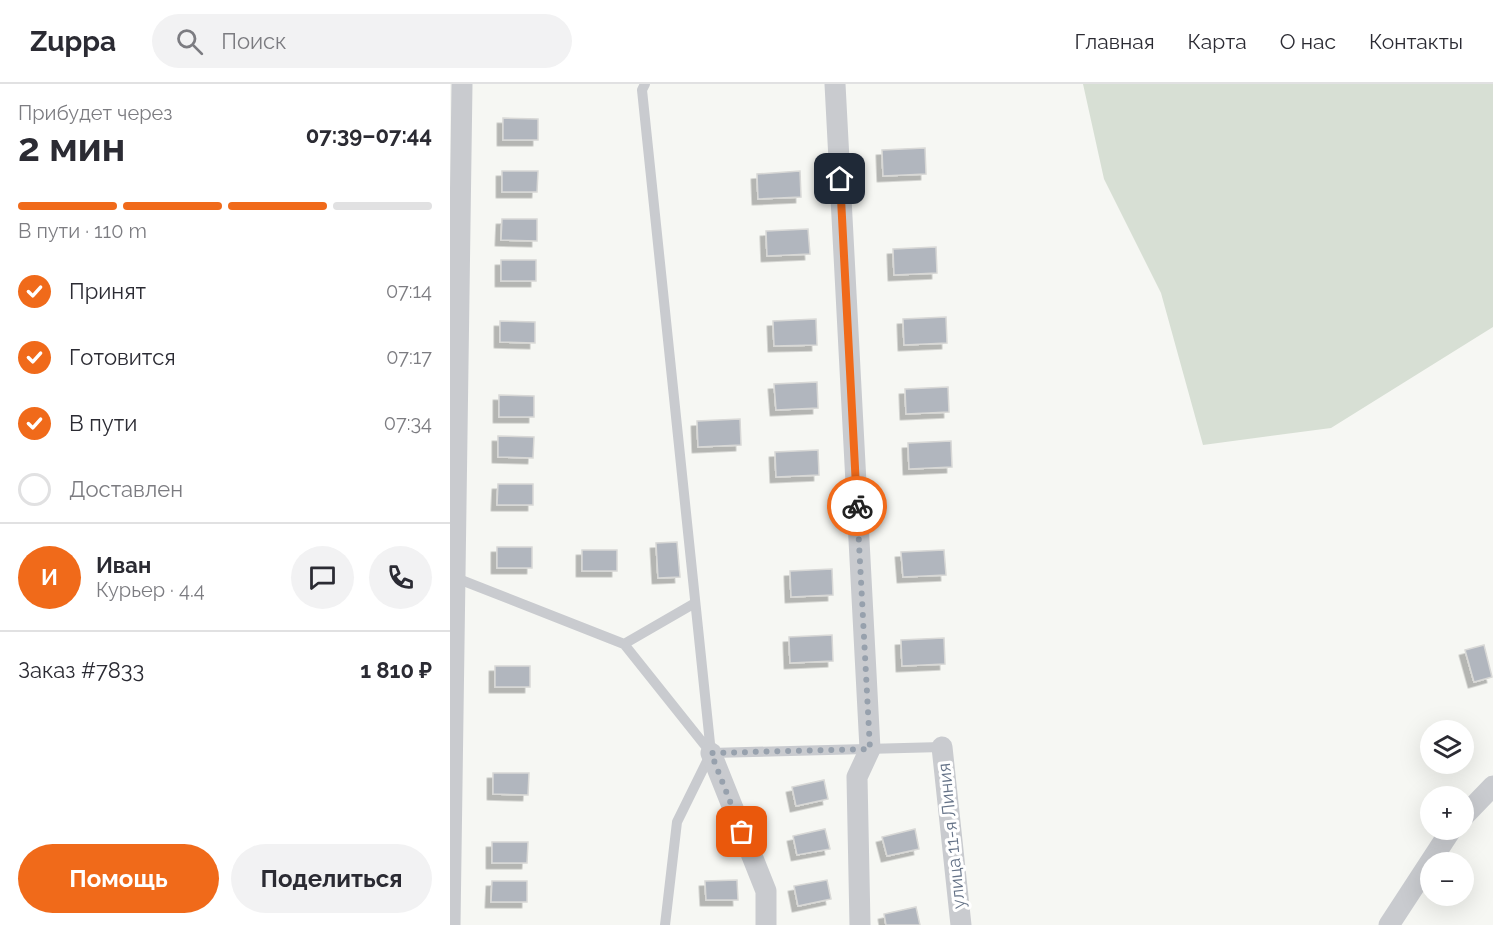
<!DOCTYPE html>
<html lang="ru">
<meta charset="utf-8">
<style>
:root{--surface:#fff;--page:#f2f2f3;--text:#2b2b33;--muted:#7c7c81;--line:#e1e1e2;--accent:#f06a1a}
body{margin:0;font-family:Raleway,sans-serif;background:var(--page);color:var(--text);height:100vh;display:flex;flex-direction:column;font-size:22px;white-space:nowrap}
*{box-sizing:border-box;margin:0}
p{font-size:20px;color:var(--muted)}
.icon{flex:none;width:33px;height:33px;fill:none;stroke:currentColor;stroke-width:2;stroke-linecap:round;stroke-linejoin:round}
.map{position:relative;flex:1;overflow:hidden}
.details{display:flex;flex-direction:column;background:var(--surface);width:450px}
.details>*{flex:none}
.buttons{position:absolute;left:970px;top:636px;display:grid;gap:12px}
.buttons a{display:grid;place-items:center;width:54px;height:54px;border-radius:50%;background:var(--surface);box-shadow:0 6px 24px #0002;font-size:30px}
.pin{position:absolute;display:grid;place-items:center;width:51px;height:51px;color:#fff;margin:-26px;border-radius:12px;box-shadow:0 3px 9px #0006}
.courier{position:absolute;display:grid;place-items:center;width:60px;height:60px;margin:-30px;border:4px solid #f06a1a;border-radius:50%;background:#fff;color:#222;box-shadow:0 2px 8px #0007}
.overview em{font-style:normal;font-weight:700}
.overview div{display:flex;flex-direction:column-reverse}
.overview{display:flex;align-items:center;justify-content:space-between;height:102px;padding:0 18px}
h1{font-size:39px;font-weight:700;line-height:45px}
.bar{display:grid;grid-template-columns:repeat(4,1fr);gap:9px 6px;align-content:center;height:72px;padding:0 18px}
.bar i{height:8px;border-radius:4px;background:var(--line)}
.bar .on{background:var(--accent)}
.bar p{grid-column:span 4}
.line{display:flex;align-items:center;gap:15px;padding:0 18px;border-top:2px solid var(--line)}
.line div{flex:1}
.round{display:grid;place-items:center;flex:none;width:63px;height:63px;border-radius:32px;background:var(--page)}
ol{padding:0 18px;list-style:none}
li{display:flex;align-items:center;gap:18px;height:66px}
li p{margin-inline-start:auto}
li .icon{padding:6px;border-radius:50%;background:var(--accent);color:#fff;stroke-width:4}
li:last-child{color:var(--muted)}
li i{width:33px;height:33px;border:3px solid var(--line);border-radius:50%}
.action{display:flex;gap:12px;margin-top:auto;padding:12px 18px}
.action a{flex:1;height:69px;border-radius:36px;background:var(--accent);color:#fff;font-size:24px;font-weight:700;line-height:69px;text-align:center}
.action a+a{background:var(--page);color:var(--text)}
header{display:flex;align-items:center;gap:36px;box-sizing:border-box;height:84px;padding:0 30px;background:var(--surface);border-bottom:2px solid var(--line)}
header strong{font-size:28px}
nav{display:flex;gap:33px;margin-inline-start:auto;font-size:21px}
.search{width:420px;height:54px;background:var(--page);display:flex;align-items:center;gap:15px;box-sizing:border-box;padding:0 21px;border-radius:33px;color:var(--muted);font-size:22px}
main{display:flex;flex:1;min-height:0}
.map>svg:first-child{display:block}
.green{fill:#d7dfd4}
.building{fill:#b1b6be;stroke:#d8d8d6;stroke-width:1.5;filter:url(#shadow)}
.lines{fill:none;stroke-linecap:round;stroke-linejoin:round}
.lane{stroke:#c9cbcf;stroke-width:10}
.street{stroke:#c9cbcf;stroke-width:21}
.done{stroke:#97a1ad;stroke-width:6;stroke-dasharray:0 10.8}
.route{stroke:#f06a1a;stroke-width:8}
.labels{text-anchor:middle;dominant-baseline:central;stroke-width:6;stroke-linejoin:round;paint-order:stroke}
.street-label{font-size:18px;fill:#647287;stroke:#fff}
</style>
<header>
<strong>Zuppa</strong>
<div class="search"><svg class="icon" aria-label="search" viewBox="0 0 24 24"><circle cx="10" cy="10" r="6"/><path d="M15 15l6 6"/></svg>Поиск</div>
<nav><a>Главная</a><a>Карта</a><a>О нас</a><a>Контакты</a></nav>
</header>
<main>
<section class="details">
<div class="overview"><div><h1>2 мин</h1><p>Прибудет через</p></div><em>07:39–07:44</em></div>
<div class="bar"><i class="on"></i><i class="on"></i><i class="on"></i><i></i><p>В пути · 110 m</p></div>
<ol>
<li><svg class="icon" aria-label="check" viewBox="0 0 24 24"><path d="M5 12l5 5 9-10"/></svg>Принят<p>07:14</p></li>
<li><svg class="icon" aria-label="check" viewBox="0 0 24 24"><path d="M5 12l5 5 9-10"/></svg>Готовится<p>07:17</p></li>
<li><svg class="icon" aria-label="check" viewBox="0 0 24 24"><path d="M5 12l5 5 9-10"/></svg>В пути<p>07:34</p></li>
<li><i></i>Доставлен</li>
</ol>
<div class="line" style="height:108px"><b class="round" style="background:var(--accent);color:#fff">И</b><div><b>Иван</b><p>Курьер · 4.4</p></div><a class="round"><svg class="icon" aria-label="chat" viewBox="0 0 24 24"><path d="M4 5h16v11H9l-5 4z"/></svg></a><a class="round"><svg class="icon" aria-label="phone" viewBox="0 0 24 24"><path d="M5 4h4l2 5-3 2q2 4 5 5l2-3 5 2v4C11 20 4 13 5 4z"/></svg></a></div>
<div class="line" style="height:78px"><div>Заказ #7833</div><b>1 810 ₽</b></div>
<div class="action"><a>Помощь</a><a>Поделиться</a></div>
</section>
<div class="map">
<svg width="1043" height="841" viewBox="0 0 1043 841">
<defs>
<filter id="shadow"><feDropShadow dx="-5.5" dy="5.5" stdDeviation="0" flood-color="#0004"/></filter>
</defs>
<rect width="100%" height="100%" fill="#f6f7f3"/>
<path class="green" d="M633 0H1043V243L881 344 753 361 711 209 654 95Z"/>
<path class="building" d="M53 34 88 35V56H53Z
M475 64 476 90 433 92 432 66Z
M52 87H88L87 108H52Z
M350 87 351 113 308 115 307 90Z
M52 135H87V157L51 156Z
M358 145 360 170 317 172 316 147Z
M486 163 487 189 444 191 443 165Z
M51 176H86V197H51Z
M496 233 497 259 454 261 453 235Z
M366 235 367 261 324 262 323 237Z
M50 237 85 238V259L50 258Z
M367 298 368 324 326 326 324 300Z
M498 303 499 328 456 330 455 305Z
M49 311 84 312V333H49Z
M290 335 291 361 248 363 247 337Z
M48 352 84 353 83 374 48 373Z
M501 357 502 383 459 385 458 359Z
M368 366 369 391 326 393 325 368Z
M48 400H83V421H47Z
M227 458 230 493 208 494 206 459Z
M47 463H82V484H47Z
M132 466H167V487H132Z
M494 466 496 491 453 493 451 468Z
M382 485 383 511 341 513 340 487Z
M382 551 383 577 340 579 339 553Z
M494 554 495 580 452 582 451 556Z
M1034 561 1042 593 1024 598 1015 566Z
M45 582H80V603H45Z
M43 689H79L78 711 43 710Z
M374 696 378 715 346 722 342 703Z
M375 745 380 765 347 771 343 752Z
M465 745 469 765 437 772 432 753Z
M42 758H78L77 779H42Z
M287 796 288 816H256L255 797Z
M377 796 381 815 348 822 344 802Z
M42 797H77V818H41Z
M466 823 470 841H436L434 830Z"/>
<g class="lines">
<path class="lane" d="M195 0 192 6 261 669 227 738 215 841
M2 495 6 494 174 560 261 669 492 663
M174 560 245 519"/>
<path class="street" d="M385 0 420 665 407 693 410 841
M492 663 511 841
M261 669 316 807V841
M1014 732 1043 702
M0 841 12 0
M939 841 1001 746"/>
</g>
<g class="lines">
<path class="done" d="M292 748 261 669 420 665 407 422"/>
<path class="route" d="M390 95 407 422"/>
</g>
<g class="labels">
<g class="street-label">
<text transform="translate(501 752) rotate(-96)">улица 11-я Линия</text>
</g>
</g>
</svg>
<div class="buttons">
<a><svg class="icon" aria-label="layers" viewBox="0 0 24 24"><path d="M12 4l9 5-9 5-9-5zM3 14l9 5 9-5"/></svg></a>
<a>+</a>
<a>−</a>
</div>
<div class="pin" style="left:292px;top:748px;background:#ea580c"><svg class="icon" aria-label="bag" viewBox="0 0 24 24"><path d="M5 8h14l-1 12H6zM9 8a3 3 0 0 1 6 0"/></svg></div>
<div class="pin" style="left:390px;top:95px;background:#1f2937"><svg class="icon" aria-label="home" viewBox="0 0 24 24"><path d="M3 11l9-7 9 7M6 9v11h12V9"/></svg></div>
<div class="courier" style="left:407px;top:422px"><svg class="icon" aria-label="bike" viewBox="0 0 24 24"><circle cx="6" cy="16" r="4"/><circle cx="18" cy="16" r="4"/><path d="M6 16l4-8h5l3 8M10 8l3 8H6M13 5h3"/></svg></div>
</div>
</main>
